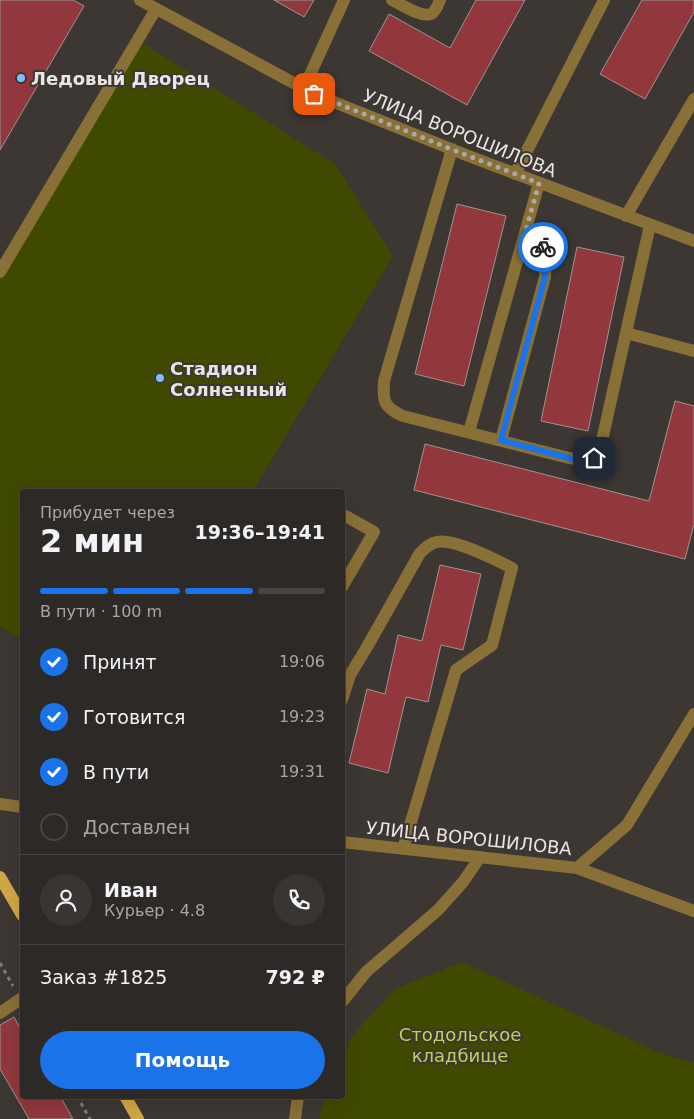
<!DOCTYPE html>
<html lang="ru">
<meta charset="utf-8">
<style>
:root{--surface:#2d2926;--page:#393532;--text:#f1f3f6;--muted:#a7a6a7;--line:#484543;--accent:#1a73e8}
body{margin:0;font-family:"DejaVu Sans",sans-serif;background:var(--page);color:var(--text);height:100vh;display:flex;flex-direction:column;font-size:19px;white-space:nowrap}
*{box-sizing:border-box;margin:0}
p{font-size:16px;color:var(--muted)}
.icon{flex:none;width:28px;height:28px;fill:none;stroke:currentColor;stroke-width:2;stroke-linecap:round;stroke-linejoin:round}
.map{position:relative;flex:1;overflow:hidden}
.sheet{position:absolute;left:20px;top:489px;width:325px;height:610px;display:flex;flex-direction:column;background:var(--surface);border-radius:5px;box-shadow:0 5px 20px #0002,0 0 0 1px var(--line)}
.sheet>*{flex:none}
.pin{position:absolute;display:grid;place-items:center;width:42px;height:42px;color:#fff;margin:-21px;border-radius:10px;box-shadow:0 2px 8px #0006}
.courier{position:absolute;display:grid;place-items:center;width:50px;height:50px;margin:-25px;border:4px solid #1a73e8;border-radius:50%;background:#fff;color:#222;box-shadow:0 1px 6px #0007}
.overview em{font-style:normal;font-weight:700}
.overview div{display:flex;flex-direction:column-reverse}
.overview{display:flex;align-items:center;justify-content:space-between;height:85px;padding:0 20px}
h1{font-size:32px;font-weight:700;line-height:38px}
.bar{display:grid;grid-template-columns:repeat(4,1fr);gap:8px 5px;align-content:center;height:60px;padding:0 20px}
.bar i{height:6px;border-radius:4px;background:var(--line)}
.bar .active{background:var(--accent)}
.bar p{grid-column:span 4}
.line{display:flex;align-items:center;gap:12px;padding:0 20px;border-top:1px solid var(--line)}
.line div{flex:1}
.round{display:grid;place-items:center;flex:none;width:52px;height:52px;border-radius:26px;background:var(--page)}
ol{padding:0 20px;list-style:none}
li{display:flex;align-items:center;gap:15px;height:55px}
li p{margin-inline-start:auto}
li .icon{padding:5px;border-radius:50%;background:var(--accent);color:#fff;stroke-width:4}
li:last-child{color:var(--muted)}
li i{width:28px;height:28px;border:2px solid var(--line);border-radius:50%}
.primary-button{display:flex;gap:10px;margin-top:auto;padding:10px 20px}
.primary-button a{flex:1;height:58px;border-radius:30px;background:var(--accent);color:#fff;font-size:20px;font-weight:700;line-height:58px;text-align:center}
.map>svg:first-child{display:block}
.green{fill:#404900}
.building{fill:#92383c;stroke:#9c9494}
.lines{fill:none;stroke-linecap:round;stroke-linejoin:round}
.path{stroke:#7f7b78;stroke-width:3;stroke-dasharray:4 4;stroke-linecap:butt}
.minor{stroke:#897036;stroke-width:12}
.major{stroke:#d1a746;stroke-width:12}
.done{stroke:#aca8a5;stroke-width:5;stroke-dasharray:0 9}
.route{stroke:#1a73e8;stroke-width:6}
.poi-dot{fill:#82bcfa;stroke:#3c3733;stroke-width:2}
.labels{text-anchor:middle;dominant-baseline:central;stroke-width:4;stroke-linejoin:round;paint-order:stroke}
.poi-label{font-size:18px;font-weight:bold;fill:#e8e5e3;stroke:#3c3733;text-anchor:start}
.street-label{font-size:18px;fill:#e8e5e3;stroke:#3c3733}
.park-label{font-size:18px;fill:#bdd354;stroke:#3c3733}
</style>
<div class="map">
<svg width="694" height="1119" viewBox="0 0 694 1119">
<rect width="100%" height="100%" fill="#3c3733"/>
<path class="green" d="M133 37 335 164 393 256 253 491H22V640L0 626V264Z
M462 962 660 1053 694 1063V1119H319L322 1105 325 1096H342L343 1056 351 1037 395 989Z"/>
<path class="building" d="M0 0H73L84 6 0 150Z
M274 0H314L304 17Z
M476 0H525L467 105 369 51 389 14 450 48Z
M642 0H694V12L645 99 600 74Z
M457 204 506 216 464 386 415 374Z
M577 247 624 257 588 431 541 421Z
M675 401 694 406V524L685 559 414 490 425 444 649 501Z
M440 565 481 574 463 650 441 645 428 702 406 697 388 773 349 763 367 689 385 694 398 635 422 641Z
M14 1017 22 1032V1096H60L73 1119H29L0 1069V1025Z"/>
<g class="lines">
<path class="path" d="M0 963 13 986
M77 1096 90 1119"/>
<path class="minor" d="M140 0 314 94 466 155 694 241
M392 0C401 4 421 18 431 14 436 11 438 5 440 0
M304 88 344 0
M452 149 384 381C383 401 383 407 403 416L569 458 584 460 594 458 601 445 650 225
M515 174 604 0
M626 216 694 99
M0 272 156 9
M626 333 694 351
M469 432 539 183
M501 440 545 277C546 256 545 242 526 230
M342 514 374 532 342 587
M342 700 350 675 367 647 420 553C425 548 430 543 437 542 454 538 496 560 512 568L492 645 456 670 403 849
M0 804 22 807
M342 842 577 868 694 911
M577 868 627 825 694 714
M342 1002 366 972 438 910 463 882 480 857
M0 1013 22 998
M295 1119 298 1096"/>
<path class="major" d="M0 877 22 915
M125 1096 138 1119"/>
</g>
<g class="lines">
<path class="done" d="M314 94 466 155 539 183 526 230 538 239 543 247"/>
<path class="route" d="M543 247 546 259 545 277 501 440 569 458 584 460 594 458"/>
</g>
<g class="poi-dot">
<circle cx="21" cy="78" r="5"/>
<circle cx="160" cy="378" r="5"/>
</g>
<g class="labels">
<g class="poi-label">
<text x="31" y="78">Ледовый Дворец</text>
<text x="170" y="368">Стадион<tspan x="170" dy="21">Солнечный</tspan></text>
</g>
<g class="street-label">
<text transform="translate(460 133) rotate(22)">УЛИЦА ВОРОШИЛОВА</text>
<text transform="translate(469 838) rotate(6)">УЛИЦА ВОРОШИЛОВА</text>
</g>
<g class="park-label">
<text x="460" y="1034">Стодольское<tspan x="460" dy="21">кладбище</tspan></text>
</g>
</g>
</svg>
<div class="pin" style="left:314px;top:94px;background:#ea580c"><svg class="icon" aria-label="bag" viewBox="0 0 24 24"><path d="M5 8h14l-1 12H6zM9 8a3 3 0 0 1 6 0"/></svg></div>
<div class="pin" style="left:594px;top:458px;background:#1f2937"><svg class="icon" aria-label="home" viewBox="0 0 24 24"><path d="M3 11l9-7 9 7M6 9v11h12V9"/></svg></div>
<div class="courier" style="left:543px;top:247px"><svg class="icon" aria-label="bike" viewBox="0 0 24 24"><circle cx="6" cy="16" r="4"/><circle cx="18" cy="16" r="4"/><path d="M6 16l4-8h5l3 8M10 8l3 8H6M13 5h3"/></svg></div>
<section class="sheet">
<div class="overview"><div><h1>2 мин</h1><p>Прибудет через</p></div><em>19:36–19:41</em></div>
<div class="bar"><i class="active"></i><i class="active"></i><i class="active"></i><i></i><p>В пути · 100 m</p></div>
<ol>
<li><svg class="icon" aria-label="check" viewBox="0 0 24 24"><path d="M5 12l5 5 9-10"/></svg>Принят<p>19:06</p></li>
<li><svg class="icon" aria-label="check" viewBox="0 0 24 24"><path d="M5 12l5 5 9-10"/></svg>Готовится<p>19:23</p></li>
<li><svg class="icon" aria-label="check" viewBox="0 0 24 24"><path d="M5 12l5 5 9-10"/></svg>В пути<p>19:31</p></li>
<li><i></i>Доставлен</li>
</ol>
<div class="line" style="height:90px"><a class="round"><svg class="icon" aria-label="person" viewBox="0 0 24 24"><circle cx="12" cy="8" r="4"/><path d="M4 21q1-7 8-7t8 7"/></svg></a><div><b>Иван</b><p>Курьер · 4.8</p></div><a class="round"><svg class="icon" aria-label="phone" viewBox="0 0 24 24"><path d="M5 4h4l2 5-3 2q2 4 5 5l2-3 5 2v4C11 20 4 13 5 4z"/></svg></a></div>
<div class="line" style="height:65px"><div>Заказ #1825</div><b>792 ₽</b></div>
<div class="primary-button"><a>Помощь</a></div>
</section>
</div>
